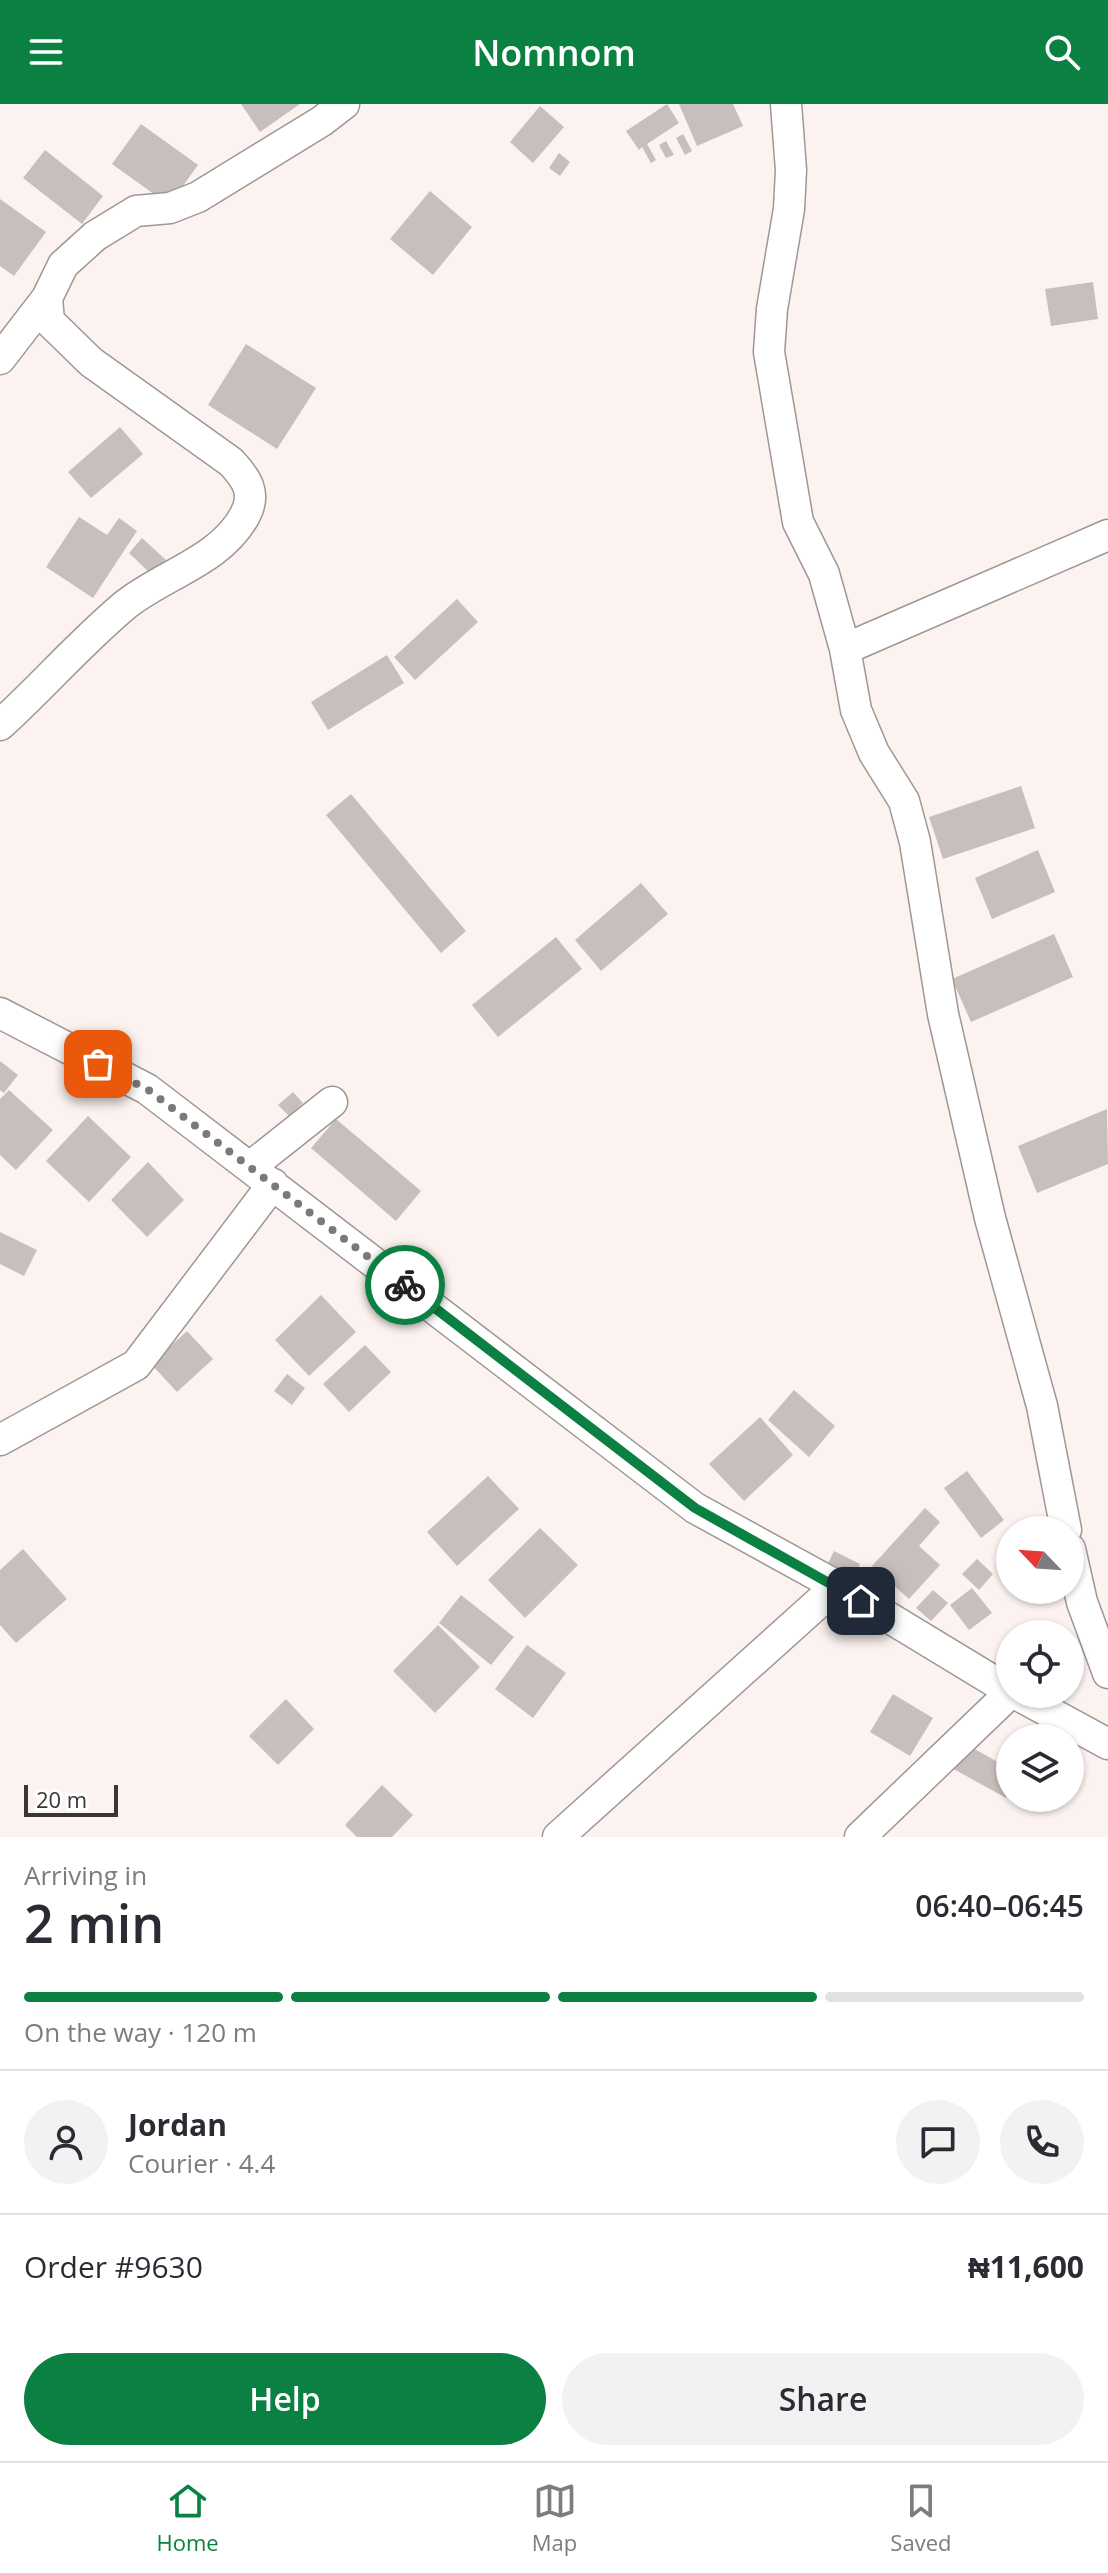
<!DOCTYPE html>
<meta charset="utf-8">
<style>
:root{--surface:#fff;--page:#f2f2f3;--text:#2b2b33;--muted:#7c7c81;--line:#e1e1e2;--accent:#0b8043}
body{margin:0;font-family:"Open Sans",sans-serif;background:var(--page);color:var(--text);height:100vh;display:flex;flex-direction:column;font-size:30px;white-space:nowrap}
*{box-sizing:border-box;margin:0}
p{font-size:26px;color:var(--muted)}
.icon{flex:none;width:44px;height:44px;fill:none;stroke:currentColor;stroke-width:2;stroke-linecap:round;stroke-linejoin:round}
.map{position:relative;height:1733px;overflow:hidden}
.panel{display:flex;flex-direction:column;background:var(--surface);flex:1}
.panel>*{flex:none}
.needle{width:52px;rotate:295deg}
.fabs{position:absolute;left:996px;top:1412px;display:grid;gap:16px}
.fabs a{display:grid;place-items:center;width:88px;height:88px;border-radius:50%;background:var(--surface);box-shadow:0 2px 6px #0004;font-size:40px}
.scale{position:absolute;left:24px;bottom:20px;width:94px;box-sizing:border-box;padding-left:8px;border:4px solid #3a3635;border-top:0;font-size:22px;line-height:28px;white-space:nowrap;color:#3a3635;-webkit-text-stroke:6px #fff;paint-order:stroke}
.pin{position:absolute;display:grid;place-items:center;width:68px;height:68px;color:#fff;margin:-34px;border-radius:16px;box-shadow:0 4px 12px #0006}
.courier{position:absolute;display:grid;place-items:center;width:80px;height:80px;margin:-40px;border:6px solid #0b8043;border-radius:50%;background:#fff;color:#222;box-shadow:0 2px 10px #0007}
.head em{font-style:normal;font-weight:600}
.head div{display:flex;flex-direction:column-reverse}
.head{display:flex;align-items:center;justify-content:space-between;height:136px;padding:0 24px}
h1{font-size:52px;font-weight:600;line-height:60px}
.bar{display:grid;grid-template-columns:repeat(4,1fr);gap:12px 8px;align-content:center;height:96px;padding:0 24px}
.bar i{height:10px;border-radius:6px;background:var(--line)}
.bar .on{background:var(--accent)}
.bar p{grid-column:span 4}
.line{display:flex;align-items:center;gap:20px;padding:0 24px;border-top:2px solid var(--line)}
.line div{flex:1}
.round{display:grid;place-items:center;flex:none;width:84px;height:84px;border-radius:42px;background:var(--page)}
.action{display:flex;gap:16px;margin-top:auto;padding:16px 24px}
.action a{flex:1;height:92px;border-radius:48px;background:var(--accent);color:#fff;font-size:32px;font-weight:600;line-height:92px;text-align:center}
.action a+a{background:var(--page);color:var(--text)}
header{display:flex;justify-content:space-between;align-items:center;height:104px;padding:0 24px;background:var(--accent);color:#fff;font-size:36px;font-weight:600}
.tab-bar{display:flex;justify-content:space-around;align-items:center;height:112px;border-top:2px solid var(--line);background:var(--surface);font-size:22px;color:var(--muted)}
.tab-bar a{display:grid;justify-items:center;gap:4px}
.tab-bar .on{color:var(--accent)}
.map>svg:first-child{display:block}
.building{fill:#c7bfbc}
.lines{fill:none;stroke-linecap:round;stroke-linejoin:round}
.minor-casing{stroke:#9f9794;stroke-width:33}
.minor{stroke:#fff;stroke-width:30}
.done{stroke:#7e7876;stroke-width:8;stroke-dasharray:0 14.4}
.route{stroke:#0b8043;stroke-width:10}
</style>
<header><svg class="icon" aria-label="menu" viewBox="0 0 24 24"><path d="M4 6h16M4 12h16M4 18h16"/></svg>Nomnom<svg class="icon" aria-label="search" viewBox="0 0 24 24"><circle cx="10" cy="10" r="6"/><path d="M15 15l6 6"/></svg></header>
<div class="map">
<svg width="1108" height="1733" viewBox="0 0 1108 1733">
<rect width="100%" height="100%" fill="#fcf3f0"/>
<path class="building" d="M241 0H300L260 28Z
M667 0 679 19 647 40 656 56 651 59 642 43 639 46 626 27Z
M679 0H733L743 22 697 42Z
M540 2 564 23 533 59 510 38Z
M141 20 198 61 169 101 112 60Z
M683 30 692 47 685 51 676 34Z
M666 37 674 51 666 54 659 41Z
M45 46 103 92 82 120 23 74Z
M559 49 570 58 560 72 549 64Z
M430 87 472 123 433 171 390 135Z
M0 95 46 128 14 172 0 162Z
M1093 178 1098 215 1051 222 1045 185Z
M246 240 316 284 277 345 208 301Z
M120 323 143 350 91 394 68 368Z
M79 413 107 431 119 414 137 427 93 494 46 463Z
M142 434 166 456 152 471 129 449Z
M457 495 478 518 415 576 394 553Z
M387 551 404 579 328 626 311 598Z
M1021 682 1035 724 943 755 929 713Z
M351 690 466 827 441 849 326 711Z
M1038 746 1055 788 992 815 975 774Z
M641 779 668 810 601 867 575 836Z
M1054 830 1073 873 971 918 952 875Z
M556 833 582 865 498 933 472 901Z
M0 957 18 971 4 989 0 986Z
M9 986 53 1026 16 1066 0 1051V995Z
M293 988 303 999 289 1012 278 1001Z
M1107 1005 1108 1060 1037 1089 1018 1042Z
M88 1012 131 1053 89 1098 46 1057Z
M336 1015 421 1087 396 1117 311 1044Z
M148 1058 184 1096 147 1133 111 1096Z
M0 1128 37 1146 24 1172 0 1160Z
M321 1191 356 1228 309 1272 275 1236Z
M187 1227 213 1255 177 1288 151 1260Z
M365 1241 391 1268 349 1308 323 1280Z
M287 1270 305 1284 292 1301 274 1287Z
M794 1286 835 1322 809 1353 768 1316Z
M760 1313 793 1351 744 1397 709 1360Z
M967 1367 1004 1416 981 1434 944 1384Z
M488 1372 519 1405 457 1462 427 1428Z
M925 1404 940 1418 919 1442 940 1461 909 1495 872 1462Z
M540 1424 578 1461 525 1514 488 1476Z
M23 1445 67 1495 16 1539 0 1521V1466Z
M834 1447 860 1460 848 1485 822 1472Z
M977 1455 993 1470 979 1486 962 1470Z
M972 1484 992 1509 969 1526 950 1501Z
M933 1486 948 1499 931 1517 916 1504Z
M461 1491 514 1533 491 1561 439 1519Z
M438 1521 480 1563 435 1609 393 1567Z
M527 1541 566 1569 533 1614 495 1585Z
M893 1590 933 1614 910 1652 870 1628Z
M286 1595 314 1625 278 1661 249 1632Z
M966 1640 1010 1665V1687L1006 1694 952 1664Z
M382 1681 413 1711 392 1733H357L345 1721Z"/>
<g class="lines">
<defs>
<path id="minor" d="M786 0 791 66 789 105 772 205 769 248 798 418 824 470 845 545 856 606 874 649 904 697 915 738 943 910 990 1114 1042 1302 1066 1426
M0 255 47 194 63 161 95 132 136 107 170 104 198 93 322 17 344 0
M845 545 1108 431
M0 621C42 583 80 539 124 502 161 471 221 457 245 411 257 389 246 374 231 358L91 258 49 217 47 194
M0 909 147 985 695 1404 837 1482 1010 1587
M250 1063 332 998
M0 1336 136 1261 273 1080
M1070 1445 1082 1498 1108 1569
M1016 1590 1108 1640
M558 1733 837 1482
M860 1733 1010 1589"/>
</defs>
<use href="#minor" class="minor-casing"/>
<use href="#minor" class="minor"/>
</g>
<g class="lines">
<path class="done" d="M98 960 147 985 405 1181"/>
<path class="route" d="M405 1181 695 1404 861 1497"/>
</g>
</svg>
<div class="fabs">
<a><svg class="needle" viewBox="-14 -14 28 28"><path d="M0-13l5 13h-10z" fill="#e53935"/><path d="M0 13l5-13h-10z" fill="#7c7c81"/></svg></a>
<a><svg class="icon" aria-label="locate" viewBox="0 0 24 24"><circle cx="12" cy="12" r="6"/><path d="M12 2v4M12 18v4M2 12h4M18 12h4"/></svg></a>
<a><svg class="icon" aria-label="layers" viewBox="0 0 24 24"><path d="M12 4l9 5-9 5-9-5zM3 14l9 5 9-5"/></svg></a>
</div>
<div class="scale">20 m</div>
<div class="pin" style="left:98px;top:960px;background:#ea580c"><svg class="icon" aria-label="bag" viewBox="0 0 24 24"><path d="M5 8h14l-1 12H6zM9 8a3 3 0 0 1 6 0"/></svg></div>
<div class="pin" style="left:861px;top:1497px;background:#1f2937"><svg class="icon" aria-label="home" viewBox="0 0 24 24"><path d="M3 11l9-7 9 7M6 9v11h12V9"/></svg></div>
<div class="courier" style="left:405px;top:1181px"><svg class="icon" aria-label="bike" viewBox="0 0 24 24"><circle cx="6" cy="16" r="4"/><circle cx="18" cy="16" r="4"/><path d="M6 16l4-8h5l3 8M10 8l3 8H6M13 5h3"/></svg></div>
</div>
<section class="panel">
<div class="head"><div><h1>2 min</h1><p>Arriving in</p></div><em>06:40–06:45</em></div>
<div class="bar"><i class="on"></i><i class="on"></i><i class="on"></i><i></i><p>On the way · 120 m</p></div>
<div class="line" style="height:144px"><a class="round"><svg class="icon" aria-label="person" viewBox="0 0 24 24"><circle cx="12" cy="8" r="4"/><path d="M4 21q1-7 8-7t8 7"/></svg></a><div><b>Jordan</b><p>Courier · 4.4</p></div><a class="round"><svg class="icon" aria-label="chat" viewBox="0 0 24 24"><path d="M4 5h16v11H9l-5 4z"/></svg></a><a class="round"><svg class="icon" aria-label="phone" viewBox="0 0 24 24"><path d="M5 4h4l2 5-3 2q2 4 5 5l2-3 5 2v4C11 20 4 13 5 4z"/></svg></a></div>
<div class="line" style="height:104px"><div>Order #9630</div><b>₦11,600</b></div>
<div class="action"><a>Help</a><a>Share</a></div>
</section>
<nav class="tab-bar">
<a class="on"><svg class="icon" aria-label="home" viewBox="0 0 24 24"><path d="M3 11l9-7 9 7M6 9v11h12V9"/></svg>Home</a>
<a><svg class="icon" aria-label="map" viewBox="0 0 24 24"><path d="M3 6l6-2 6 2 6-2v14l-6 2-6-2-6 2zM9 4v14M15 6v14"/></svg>Map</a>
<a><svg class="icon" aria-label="saved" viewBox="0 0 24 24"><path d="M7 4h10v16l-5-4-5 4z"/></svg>Saved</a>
</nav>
